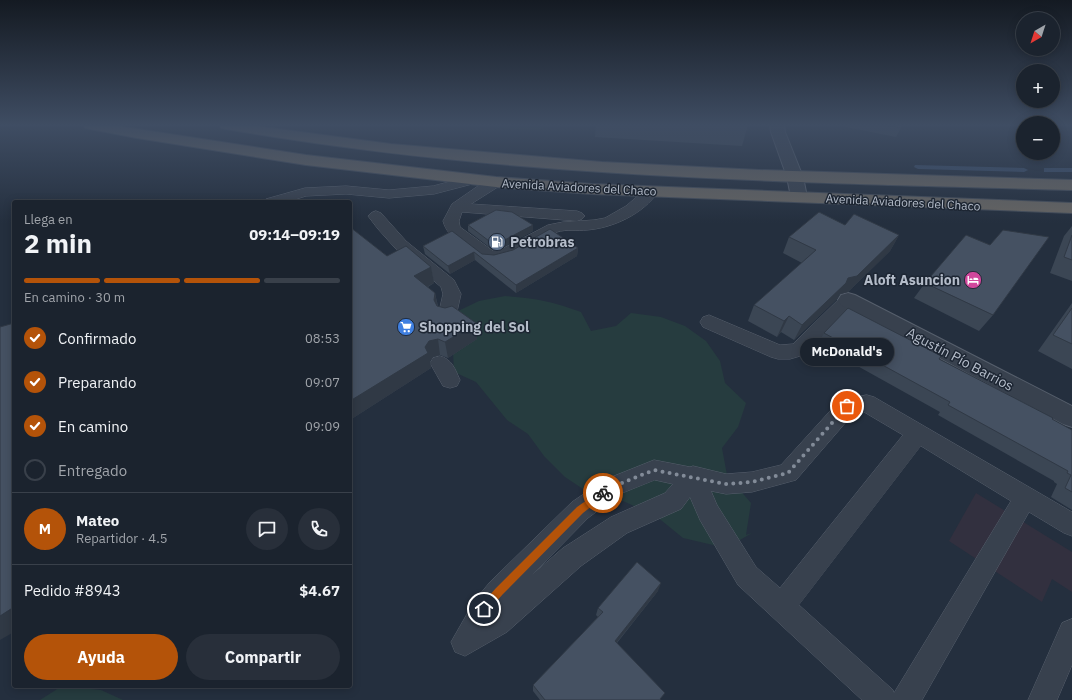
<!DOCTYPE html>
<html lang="es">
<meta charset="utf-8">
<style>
:root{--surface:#1b232e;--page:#282f3a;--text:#f1f3f6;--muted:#a0a4aa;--line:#39404a;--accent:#b45309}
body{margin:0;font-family:"IBM Plex Sans",sans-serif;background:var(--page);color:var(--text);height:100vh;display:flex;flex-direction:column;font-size:15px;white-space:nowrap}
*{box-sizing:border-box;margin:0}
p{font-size:13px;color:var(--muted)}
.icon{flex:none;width:22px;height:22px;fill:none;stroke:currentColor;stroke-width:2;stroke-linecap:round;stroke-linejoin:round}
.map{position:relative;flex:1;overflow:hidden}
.drawer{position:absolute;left:12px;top:200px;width:340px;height:488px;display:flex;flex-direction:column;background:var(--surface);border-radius:4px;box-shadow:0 2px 10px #0003,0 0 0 1px var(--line)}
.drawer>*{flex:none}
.needle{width:26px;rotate:219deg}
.buttons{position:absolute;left:1016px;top:12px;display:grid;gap:8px}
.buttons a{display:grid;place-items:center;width:44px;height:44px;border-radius:50%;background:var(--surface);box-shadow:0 2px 10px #0003,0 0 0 1px var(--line);font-size:20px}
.pin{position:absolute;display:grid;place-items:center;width:34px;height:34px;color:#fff;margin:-17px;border:2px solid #fff;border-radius:50%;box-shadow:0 1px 4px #0007}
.courier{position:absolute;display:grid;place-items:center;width:40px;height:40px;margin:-20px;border:3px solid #b45309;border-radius:50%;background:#fff;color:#222;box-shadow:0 1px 5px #0007}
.bubble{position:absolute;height:28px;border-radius:14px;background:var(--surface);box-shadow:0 2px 10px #0003,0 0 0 1px var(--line);font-size:13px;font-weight:700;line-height:28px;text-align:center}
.head em{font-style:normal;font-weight:700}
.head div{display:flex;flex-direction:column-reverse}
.head{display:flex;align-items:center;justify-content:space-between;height:68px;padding:0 12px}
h1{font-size:26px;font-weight:700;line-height:30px}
.bar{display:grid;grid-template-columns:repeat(4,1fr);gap:6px 4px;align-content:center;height:48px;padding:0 12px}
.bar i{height:5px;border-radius:3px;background:var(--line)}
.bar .on{background:var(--accent)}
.bar p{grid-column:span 4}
.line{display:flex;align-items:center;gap:10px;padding:0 12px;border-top:1px solid var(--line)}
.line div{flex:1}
.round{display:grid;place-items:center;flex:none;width:42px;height:42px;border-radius:21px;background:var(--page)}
ol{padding:0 12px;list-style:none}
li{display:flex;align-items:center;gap:12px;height:44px}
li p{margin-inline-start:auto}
li .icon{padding:4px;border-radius:50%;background:var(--accent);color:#fff;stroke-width:4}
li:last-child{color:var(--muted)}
li i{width:22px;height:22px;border:2px solid var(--line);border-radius:50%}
.button{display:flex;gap:8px;margin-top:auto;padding:8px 12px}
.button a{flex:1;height:46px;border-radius:24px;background:var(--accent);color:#fff;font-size:16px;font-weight:700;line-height:46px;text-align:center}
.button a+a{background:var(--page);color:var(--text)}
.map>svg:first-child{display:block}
.medical{fill:#32303f}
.green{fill:#263c3f}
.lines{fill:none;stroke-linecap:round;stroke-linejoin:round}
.stream{fill:#394c67;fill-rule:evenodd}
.service-casing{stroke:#565f6c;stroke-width:1}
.minor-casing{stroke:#565f6c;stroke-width:2}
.trunk-casing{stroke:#434c59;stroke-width:2}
.service{fill:#38414e;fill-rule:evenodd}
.minor{fill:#38414e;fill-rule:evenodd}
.trunk{fill:#656462;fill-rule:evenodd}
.wall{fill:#3b4654}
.shaded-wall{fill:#303945}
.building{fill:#455162;stroke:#303945}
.route{fill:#b45309}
.done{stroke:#828b98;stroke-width:4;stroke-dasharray:0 7.2}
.labels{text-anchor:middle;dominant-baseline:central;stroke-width:3;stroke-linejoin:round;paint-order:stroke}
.far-street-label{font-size:12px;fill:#b4bcc9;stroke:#1d2633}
.poi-label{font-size:14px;font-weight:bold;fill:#b4bcc9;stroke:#1d2633;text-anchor:start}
.street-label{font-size:14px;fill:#b4bcc9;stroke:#1d2633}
</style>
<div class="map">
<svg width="1072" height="700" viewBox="0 0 1072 700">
<rect width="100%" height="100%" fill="#242f3e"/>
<path class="medical" d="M976 493 1072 552V592L1052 579 1042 602 949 541Z"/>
<path class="green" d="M469 125H546L539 131Z
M505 296C535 298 554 302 581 312L591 331 616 326 631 313 661 317 685 326 706 341 720 361 725 383 746 403 738 427 722 448 727 475 751 503 746 535 752 533 726 548 683 538 656 516 623 501 592 495 565 477 544 456 528 434 507 420 476 382 454 372 453 352 458 311 479 301Z
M62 686 101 690 123 700H40Z"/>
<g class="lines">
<path class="stream" d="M915 165 1024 168 1028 170 1024 172 918 169 914 167Z
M1044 168H1072V172H1044Z"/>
<defs>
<path id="service" d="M475 175 480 176 482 179 480 182 434 194 389 198 346 194 306 196 287 202H264L266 199 305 188 346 186 389 190 433 186Z
M496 178 501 179 503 182 501 185 471 204 577 211 582 213 585 216 582 219 577 221 462 212 459 221 460 227 493 251H498L548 225 563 222 594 220 605 218 626 206 646 189 651 188 656 189 658 192C643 214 613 228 587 230 578 231 566 229 557 232 534 241 511 268 484 261 470 249 448 240 443 221L452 204 478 186Z
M376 211 381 213 406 241 454 280 461 294 456 316 453 321 447 322 441 321 438 316 443 294 441 287 395 248 378 229 368 216 371 213Z
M848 294 854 296 857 300 854 304 807 354 790 359H778L771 357 703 327 700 322 703 317 709 315 780 345 793 344 842 296Z
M440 356C452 359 455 369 460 380L457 386 450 388 443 386C439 378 434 371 430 363L433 358Z
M867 395 874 397 1072 512V536L1064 533 1029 512 922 700H862L738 585 700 520 690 497 681 509 627 533 581 566 507 632 465 656 455 652 451 642 475 600 490 582 572 502 604 480 654 460 690 467 693 466 726 474 752 472 781 465 840 400ZM864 412 903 435 780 588 756 567 717 505 711 491 726 494 752 492 796 480 853 414ZM921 446 1011 501 894 693 893 690 799 605ZM655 480 673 484 665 493 611 517 563 548 532 575 588 518 620 494Z
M1072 619V665L1057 700H1028L1062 623Z"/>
<path id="minor" d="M770 125H784L785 132 803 177 807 197 805 201 799 202 793 201 791 197 787 177 771 132Z
M848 293 855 295 1072 406V427L1063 424 841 305 838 300 841 295Z"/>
<path id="trunk" d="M83 125H111L306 155 496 177 592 184 1072 203V213L592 194 496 187 306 165 137 138 90 129 85 128Z
M219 125H249L391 144 602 162 759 170 1072 180V190C790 182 505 178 226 129L221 128Z"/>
</defs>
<use href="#service" class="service-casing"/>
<use href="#minor" class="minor-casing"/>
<use href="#trunk" class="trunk-casing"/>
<use href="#service" class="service"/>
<use href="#minor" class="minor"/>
<use href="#trunk" class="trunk"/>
</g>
<path class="wall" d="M596 125H748L742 146 595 137Z
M836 125H902L901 128 896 137Z
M468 225 533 231 498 250H493L468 231Z
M845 225 899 235 890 251 848 292 840 294 837 299 794 340 781 332 777 337 748 321 754 305 802 263 783 253 789 237Z
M1072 226V281L1050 273 1064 236Z
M350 227 387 256 431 267 434 283 428 287 435 293 438 306 476 323 477 339 448 358 440 355 433 357 430 361 431 368 350 420Z
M452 231 482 254 494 255 578 248 577 256 516 293 475 260 450 274 425 254 423 246Z
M925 283 993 315 979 331 914 298Z
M1072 303V369L1038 351Z
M824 333 939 359 1072 430V510L1051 497 1057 484 1054 482V481L938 415 940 412 818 344Z
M658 591 617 643 661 700H540L533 691V685L598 617 596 615 598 608Z"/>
<path class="shaded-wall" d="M533 225V231L498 250 497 244Z
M899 235 890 251 848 292 840 294 837 299 794 340 802 325 848 278Z
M578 248 577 256 516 293V285Z
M474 252 475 260 450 274 448 266Z
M431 267 434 283 417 292 414 276Z
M435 293 438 309 434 300Z
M789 316 781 332 777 337 784 321Z
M476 323 477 339 448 358 445 342Z
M438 339 440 355 433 357 430 361 431 368 350 420V401L425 347 429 341Z
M661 583 658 591 613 647 615 641Z
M14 607V632L0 640V616Z"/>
<path class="building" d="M885 125H902L901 128Z
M496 210 512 212 533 225 497 244H493L468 225Z
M819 212 845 225 854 214 899 235 857 276 848 278 846 283 802 325 789 316 784 321 754 305 816 250 789 237Z
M350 227 387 256 406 246 431 267 414 276 435 293 434 300 437 306 445 308 452 306 476 323 445 342 438 339 429 341 425 347 428 353 350 401Z
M550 229 578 248 516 285 474 252 448 266 423 246 452 231 482 254 494 255 513 250Z
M1003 230 1049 237 993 315 925 283 966 235 990 245Z
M1072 235V260L1064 257Z
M848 308 941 356 939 359 1053 418 1052 419 1072 430V492L1065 488 1071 475 1067 473 1068 471 948 405 950 402 824 333Z
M1072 308V344L1053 335Z
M14 323V607L0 616V327Z
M637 562 661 583 615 641 665 693 660 699 661 700H545L533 685 603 612 598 608Z"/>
<linearGradient id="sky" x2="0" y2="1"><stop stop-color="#141a22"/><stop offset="0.56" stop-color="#3f4d63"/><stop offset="1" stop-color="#3f4d63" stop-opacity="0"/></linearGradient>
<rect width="1072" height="223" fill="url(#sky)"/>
<path class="route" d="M603 489 606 490V495L583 513 503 594 487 612 484 613 481 612 479 609 481 605 496 588 577 507Z"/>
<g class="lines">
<path class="done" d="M603 493 612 487 654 470 726 484 752 482 788 473 847 406"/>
</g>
<defs>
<symbol id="fuel-disc" viewBox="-11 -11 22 22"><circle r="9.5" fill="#5c6f8a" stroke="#1d2633"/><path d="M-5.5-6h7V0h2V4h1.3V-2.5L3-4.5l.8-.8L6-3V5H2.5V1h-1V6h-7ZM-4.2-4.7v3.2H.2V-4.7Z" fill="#fff"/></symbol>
<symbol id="hotel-disc" viewBox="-11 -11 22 22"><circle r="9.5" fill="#d1479c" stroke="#1d2633"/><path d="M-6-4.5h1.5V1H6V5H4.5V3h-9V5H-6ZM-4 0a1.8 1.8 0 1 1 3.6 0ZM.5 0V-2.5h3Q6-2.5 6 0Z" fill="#fff"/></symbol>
<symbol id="supermarket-disc" viewBox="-11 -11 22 22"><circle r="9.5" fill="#3f7fe0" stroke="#1d2633"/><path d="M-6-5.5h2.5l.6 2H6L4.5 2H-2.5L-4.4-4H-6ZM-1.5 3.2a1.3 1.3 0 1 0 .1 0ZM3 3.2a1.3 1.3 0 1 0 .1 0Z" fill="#fff"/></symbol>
</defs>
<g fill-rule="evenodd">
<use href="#fuel-disc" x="487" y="232" width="20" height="20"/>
<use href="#hotel-disc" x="963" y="270" width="20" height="20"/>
<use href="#supermarket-disc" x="396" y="317" width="20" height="20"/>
</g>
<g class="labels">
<g class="far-street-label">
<text transform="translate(579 187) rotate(3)">Avenida Aviadores del Chaco</text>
<text transform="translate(903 202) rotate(3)">Avenida Aviadores del Chaco</text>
</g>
<g class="poi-label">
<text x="510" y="242">Petrobras</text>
<text x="960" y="280" text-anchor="end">Aloft Asuncion</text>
<text x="419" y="327">Shopping del Sol</text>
</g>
<g class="street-label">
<text transform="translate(960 359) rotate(28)">Agustín Pío Barrios</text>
</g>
</g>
</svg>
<div class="buttons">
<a><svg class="needle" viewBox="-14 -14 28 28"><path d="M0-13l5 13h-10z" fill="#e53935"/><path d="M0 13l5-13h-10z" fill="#a0a4aa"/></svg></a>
<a>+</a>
<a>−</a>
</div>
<div class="pin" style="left:847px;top:406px;background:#ea580c"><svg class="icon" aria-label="bag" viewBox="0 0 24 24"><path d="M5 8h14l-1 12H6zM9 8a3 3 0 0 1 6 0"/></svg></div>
<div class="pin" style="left:484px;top:609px;background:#1f2937"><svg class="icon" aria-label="home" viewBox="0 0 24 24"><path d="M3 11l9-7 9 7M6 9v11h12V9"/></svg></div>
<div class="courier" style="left:603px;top:493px"><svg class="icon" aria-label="bike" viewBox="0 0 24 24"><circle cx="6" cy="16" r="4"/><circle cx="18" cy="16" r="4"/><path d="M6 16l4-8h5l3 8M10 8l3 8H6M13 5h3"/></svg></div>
<div class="bubble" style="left:800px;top:338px;width:94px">McDonald's</div>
<section class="drawer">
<div class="head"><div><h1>2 min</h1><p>Llega en</p></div><em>09:14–09:19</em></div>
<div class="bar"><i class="on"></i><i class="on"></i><i class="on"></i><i></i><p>En camino · 30 m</p></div>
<ol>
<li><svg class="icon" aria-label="check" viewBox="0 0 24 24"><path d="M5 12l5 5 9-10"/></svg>Confirmado<p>08:53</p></li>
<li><svg class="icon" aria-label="check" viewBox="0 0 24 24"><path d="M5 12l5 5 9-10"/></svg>Preparando<p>09:07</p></li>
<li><svg class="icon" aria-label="check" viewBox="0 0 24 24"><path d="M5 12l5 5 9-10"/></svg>En camino<p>09:09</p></li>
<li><i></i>Entregado</li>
</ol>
<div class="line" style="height:72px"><b class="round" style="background:var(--accent);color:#fff">M</b><div><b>Mateo</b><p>Repartidor · 4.5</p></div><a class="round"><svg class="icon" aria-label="chat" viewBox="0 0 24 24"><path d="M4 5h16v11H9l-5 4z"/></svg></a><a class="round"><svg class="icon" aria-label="phone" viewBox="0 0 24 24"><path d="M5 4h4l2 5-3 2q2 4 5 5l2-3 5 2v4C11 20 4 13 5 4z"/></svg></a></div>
<div class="line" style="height:52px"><div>Pedido #8943</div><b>$4.67</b></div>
<div class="button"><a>Ayuda</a><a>Compartir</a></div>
</section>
</div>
